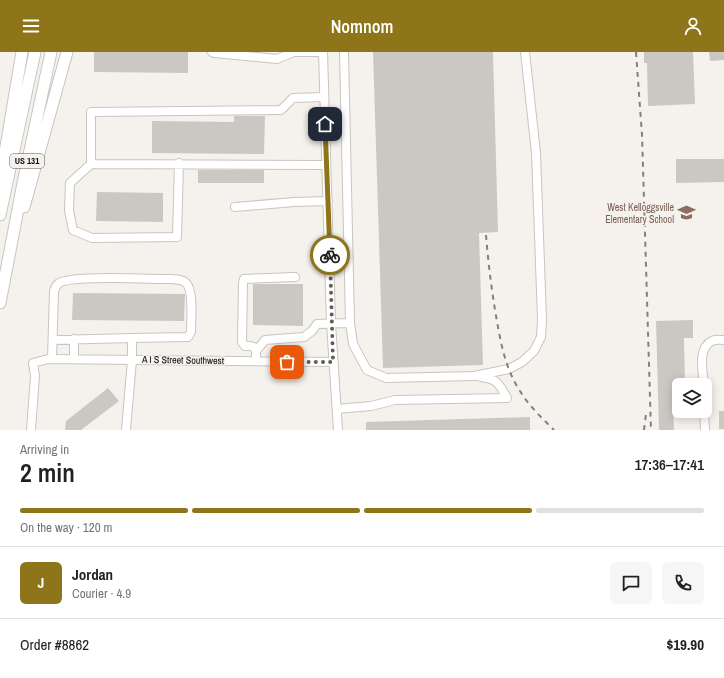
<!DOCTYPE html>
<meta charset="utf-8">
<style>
:root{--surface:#fff;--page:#f6f6f6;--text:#202124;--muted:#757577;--line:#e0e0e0;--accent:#8e751a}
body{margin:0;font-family:"Archivo Narrow",sans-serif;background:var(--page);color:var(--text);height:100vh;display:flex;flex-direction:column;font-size:15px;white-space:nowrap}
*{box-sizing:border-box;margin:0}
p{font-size:13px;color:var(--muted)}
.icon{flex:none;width:22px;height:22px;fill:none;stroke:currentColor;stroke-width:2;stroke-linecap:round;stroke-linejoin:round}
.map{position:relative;height:378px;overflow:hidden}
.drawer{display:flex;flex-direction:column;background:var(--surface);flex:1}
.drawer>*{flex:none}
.controls{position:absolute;left:672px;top:326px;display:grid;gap:8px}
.controls a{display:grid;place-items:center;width:40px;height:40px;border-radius:6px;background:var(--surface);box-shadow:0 2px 10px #0003;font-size:20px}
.pin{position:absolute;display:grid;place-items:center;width:34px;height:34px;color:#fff;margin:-17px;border-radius:8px;box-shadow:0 2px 6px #0006}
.courier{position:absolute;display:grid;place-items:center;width:40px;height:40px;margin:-20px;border:3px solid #8e751a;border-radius:50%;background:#fff;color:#222;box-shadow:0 1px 5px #0007}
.summary em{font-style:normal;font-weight:600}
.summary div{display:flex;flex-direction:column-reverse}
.summary{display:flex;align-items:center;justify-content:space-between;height:68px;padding:0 20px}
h1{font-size:26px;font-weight:600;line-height:30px}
.bar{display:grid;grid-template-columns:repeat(4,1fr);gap:6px 4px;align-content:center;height:48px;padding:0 20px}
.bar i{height:5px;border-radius:3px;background:var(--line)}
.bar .on{background:var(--accent)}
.bar p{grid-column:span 4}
.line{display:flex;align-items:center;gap:10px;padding:0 20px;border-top:1px solid var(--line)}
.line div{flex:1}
.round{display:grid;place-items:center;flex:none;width:42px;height:42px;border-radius:6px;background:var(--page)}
header{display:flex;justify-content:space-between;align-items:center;height:52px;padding:0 20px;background:var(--accent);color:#fff;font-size:18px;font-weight:600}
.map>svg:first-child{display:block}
.building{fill:#cbc8c4}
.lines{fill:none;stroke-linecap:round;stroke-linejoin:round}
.minor-casing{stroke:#c8c5c1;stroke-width:10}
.highway-casing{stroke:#c8c5c1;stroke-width:13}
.minor{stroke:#fff;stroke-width:8}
.highway{stroke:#fff;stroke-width:11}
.rail{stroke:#82807c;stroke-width:2;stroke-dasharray:5 5;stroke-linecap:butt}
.done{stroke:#5f5d5a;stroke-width:4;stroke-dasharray:0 7.2}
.route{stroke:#8e751a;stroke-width:5}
.labels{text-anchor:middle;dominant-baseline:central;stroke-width:3;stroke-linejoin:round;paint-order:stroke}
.shield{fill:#f5f2ed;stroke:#53524f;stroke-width:1}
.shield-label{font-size:9px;font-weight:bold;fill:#0e0d0b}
.education-label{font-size:10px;fill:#785e54;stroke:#f5f2ed;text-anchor:end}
.street-label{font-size:10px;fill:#0e0d0b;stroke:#f5f2ed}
</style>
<header><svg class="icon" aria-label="menu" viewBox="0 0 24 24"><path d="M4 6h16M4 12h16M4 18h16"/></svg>Nomnom<svg class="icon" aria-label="person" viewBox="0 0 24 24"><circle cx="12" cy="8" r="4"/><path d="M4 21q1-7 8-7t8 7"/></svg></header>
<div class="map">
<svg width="724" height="378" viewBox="0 0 724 378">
<rect width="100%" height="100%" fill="#f5f2ed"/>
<path class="building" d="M94 0H188V21L94 20Z
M373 0H493L498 180 479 181 483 313 383 316Z
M644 0H693L695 52 648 54 647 11H644Z
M709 0H724V8L710 9Z
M234 64H265L264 102 152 101V69L234 70Z
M676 107H724V130L676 131Z
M198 118H264V131H198Z
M97 140 163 141V170L96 169Z
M253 232H303V274L253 273Z
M73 241 185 242 184 269 72 268Z
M693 268V286H684L685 333H679V354H673L674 378H659L656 269Z
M108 336 119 349 81 378H65L66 369Z
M719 359H724V377H719Z
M530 365V378H366V370Z"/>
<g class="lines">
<defs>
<path id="minor" d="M212 0 214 1 277 7 294 0H323
M323 0 331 271 338 378
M179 111 177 185 92 186 73 178 69 159 70 131 91 112 326 113
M91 112V60L281 58 293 46 324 45
M235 155 294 150 328 149
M350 271 353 292 367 318 386 326 474 324 509 317 522 310 534 299 541 285 542 267 536 101 525 0
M74 287V306
M53 288 132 286
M256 299C254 293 250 294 245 294L242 290 243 231 244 227 295 225
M52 307 54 239C55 236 56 233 59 231 72 223 148 227 168 227 174 227 182 227 186 231 194 238 191 270 191 280L188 285 132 286V308L126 378
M256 309V299L265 288 304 285 312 279 317 272 350 271 344 0
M704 333C703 320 697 296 712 289 715 287 720 288 724 288
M337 357 371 354 395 348 507 346C499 332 498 327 481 325
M704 359 705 378
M31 378 35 324 33 311 48 307 333 310"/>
<path id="highway" d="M0 130 22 0
M24 155 67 0
M0 163 35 0
M0 251 23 131 51 0"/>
</defs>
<use href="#minor" class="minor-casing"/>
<use href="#highway" class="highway-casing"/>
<use href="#minor" class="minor"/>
<use href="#highway" class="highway"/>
<path class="rail" d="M636 0 642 83 651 378
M486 183C488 208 491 233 495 258 500 286 504 315 520 339 529 354 542 366 554 378
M644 378 646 362"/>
</g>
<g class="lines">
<path class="done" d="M287 310H333L330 203"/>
<path class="route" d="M325 72 330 203"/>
</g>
<defs>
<symbol id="school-bare" viewBox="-9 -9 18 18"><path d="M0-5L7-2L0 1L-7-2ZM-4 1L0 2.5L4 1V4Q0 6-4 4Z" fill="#8d6e63" stroke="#f5f2ed" stroke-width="2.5" paint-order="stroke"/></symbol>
</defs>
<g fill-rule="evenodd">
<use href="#school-bare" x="674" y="148" width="25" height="25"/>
</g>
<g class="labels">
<rect class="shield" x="10" y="102" width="34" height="14" rx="3"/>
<g class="shield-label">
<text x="27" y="109">US 131</text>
</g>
<g class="education-label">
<text x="674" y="155">West Kelloggsville<tspan x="674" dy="12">Elementary School</tspan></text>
</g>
<g class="street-label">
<text transform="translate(183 308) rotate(1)">A I S Street Southwest</text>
</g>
</g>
</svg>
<div class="controls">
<a><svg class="icon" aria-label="layers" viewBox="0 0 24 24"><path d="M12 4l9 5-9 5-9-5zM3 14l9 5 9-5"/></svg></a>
</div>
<div class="pin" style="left:287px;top:310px;background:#ea580c"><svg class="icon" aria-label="bag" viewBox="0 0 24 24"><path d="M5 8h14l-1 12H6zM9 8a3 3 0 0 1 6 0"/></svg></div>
<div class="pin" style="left:325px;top:72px;background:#1f2937"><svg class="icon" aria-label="home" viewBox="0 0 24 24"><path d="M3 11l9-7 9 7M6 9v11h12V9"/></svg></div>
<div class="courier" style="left:330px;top:203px"><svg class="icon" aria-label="bike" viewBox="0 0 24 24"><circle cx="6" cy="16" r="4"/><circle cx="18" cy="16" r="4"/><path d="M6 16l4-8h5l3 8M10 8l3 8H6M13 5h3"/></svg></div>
</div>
<section class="drawer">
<div class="summary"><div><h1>2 min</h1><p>Arriving in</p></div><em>17:36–17:41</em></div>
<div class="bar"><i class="on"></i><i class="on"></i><i class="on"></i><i></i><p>On the way · 120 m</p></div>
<div class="line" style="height:72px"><b class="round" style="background:var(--accent);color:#fff">J</b><div><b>Jordan</b><p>Courier · 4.9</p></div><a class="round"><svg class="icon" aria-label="chat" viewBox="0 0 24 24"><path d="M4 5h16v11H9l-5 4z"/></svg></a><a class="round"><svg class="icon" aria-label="phone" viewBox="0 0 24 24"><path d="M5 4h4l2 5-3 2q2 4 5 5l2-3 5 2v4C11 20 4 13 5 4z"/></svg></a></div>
<div class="line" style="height:52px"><div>Order #8862</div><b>$19.90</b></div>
</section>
